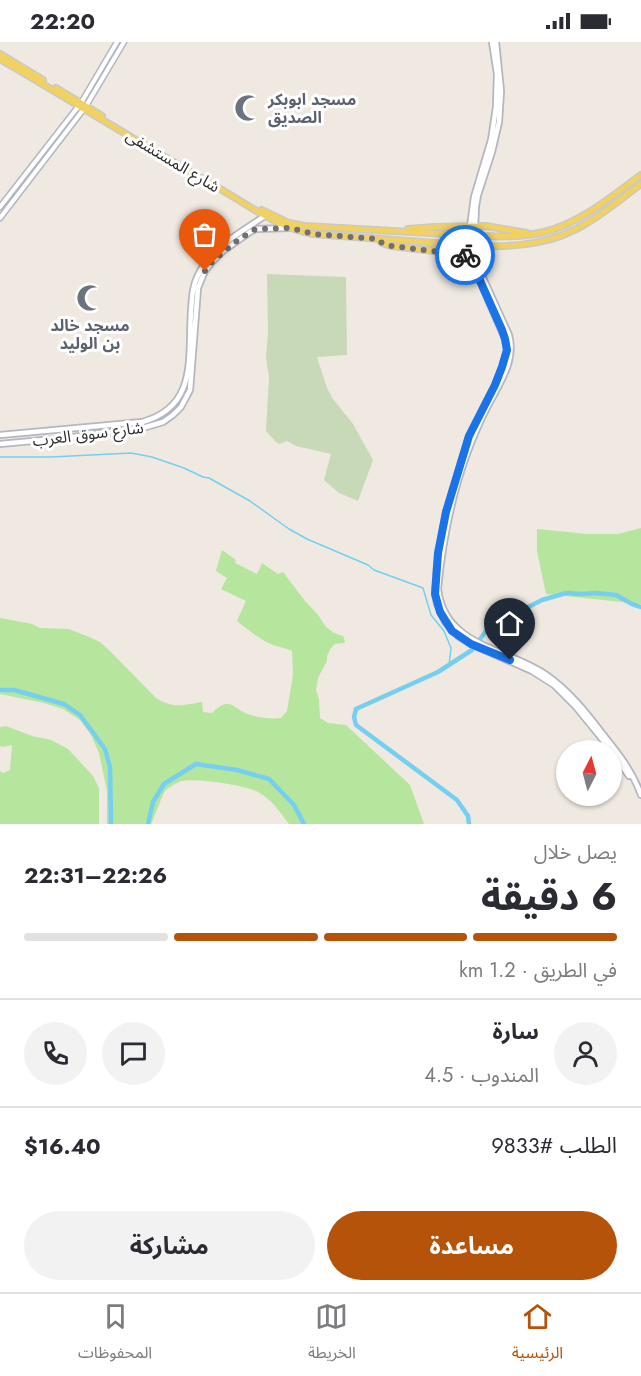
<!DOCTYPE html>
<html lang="ar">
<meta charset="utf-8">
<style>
:root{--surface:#fff;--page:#f2f2f3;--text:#2b2b33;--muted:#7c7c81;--line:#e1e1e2;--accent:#b45309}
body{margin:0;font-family:Jost,"Noto Sans Arabic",sans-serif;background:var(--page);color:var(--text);direction:rtl;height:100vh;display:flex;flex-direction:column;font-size:22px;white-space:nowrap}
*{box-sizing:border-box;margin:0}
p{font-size:20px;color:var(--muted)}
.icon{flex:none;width:33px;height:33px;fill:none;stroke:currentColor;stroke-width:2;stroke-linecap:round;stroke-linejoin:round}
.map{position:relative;height:782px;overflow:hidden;direction:ltr}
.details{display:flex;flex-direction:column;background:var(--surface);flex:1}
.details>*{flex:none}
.needle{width:39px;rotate:6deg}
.controls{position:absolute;left:556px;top:698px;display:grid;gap:12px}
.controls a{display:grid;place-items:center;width:66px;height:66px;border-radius:50%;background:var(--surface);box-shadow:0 2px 4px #0004;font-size:30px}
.pin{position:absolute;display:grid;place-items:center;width:51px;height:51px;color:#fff;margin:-62px -26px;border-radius:50% 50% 50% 0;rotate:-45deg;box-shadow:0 0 6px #0007}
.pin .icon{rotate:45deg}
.courier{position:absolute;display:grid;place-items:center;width:60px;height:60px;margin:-30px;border:4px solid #1a73e8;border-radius:50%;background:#fff;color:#222;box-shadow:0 2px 8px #0007}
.overview em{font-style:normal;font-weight:700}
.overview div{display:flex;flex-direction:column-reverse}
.overview{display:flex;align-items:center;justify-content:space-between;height:102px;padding:0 24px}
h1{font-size:39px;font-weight:700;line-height:45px}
.bar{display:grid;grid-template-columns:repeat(4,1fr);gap:9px 6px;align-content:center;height:72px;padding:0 24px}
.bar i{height:8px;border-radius:4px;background:var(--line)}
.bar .selected{background:var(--accent)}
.bar p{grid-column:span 4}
.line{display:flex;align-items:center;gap:15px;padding:0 24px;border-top:2px solid var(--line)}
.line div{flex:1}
.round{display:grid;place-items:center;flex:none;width:63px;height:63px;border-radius:32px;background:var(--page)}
.action{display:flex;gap:12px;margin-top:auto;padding:12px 24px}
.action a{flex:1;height:69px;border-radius:36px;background:var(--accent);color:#fff;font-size:24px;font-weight:700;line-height:69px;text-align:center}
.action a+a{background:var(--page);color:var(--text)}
.status{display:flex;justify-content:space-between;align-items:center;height:42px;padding:0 30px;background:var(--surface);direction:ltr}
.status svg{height:16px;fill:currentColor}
.tab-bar{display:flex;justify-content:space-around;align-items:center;height:84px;border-top:2px solid var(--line);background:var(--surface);font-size:16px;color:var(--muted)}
.tab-bar a{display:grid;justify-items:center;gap:3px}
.tab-bar .selected{color:var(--accent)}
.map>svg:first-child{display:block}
.green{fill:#b6e59e}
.cemetery{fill:#c8d9b8}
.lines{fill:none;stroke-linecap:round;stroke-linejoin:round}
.stream{stroke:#75cff0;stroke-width:1.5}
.river{stroke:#75cff0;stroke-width:4.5}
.tertiary-casing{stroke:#b4b7c1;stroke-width:7}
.secondary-casing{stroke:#b4b7c1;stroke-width:8}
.primary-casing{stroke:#c9c9c9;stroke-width:8}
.tertiary{stroke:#fff;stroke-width:4}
.secondary{stroke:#fff;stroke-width:4.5}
.primary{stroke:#f2d163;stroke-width:5}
.primary-bridge-casing{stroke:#c9c9c9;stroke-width:8;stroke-linecap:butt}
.primary-bridge{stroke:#f2d163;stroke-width:5}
.done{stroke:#726f6d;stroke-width:6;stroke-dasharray:0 10.8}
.route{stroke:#1a73e8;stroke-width:8}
.labels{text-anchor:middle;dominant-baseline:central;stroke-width:6;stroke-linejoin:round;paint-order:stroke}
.worship-label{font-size:16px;font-weight:bold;fill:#5b616d;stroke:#fff;text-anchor:start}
.street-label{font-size:16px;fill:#2e2e2e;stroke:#fff}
</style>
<div class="status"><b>22:20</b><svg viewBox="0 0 49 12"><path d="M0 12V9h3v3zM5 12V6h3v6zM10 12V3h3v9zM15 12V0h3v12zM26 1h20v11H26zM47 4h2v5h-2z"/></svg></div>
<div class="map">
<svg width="641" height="782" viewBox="0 0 641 782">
<rect width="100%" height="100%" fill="#efe9e1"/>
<path class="green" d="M641 486V562L546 552 537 509V487L587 492H618Z
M222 508 236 518 235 521 257 532 262 521 278 532 283 530 305 559 318 573 326 585 334 591 343 594 345 599 344 601 335 602 331 606 327 614V619L318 636 316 648 319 657 320 676 328 681 346 683 410 743 424 782H289C280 770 271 756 256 749 242 743 198 736 182 739 177 740 170 745 166 748 162 752 155 775 151 782H107V749L99 711 91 693 80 678 63 667 44 661 0 652V576L32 582 40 586 69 587 89 595 100 600 110 609 156 656C174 667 182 663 202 660L203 670 212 671C231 652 233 668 251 673 260 676 271 677 281 676L287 669 292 640 293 631 292 609C286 606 279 605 273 603 262 599 247 587 237 579L246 559 221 547 227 536 216 529Z
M6 684 32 694 51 698 68 707 93 734 99 746V782H0V729L3 731 10 728 12 703 3 705 0 704V685Z"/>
<path class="cemetery" d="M267 232 346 235 347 313 317 315 327 346 333 357 353 382 373 418 358 459 339 451 324 438 331 412 296 404 287 399 279 402 276 400 266 389 269 335 266 315 268 290Z"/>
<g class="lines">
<path class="stream" d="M0 415H51L131 411 152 415 184 426 203 435 209 436 250 459 289 487 307 497 368 523 374 528 423 546 431 573 444 589 451 606 449 623"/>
<path class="river" d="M0 648H14L64 662 80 673 105 707 110 725 111 782
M148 782 153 760 164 742 196 722 237 728 269 737 294 763 304 782
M469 782 468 774 457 758 356 683 354 675 356 667 438 630 472 608 489 585 542 558 566 551 582 552 596 551 616 553 632 562 641 565"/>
<defs>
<path id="tertiary" d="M0 165 81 61 117 0
M0 176 86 64 124 0"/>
<path id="secondary" d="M492 0 497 32 496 65 491 98 474 155 470 185 469 214 505 297 507 308 502 325 495 343 469 394 446 470 437 524 435 552 437 562 445 580 458 594 471 602 532 629 554 643 576 665 611 708
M496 0 501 49 499 80 492 110 478 153 476 164 475 185 476 214 479 227 509 293C516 318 500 341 489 362 459 419 444 483 438 547 445 606 508 605 548 634 569 649 586 670 602 691 618 711 632 728 641 753
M0 393 142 380C198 365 188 315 191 269 192 257 192 245 198 233 211 205 242 190 266 173
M0 402 65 396 143 386 163 380 173 373 181 365 190 348 198 246 205 229 212 220 223 209 250 190 256 187 289 186
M612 709 629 734"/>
<path id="primary" d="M0 12 43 38
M0 17C74 60 147 106 222 148 251 165 279 186 313 192L464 203
M56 46 102 74
M262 168 289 181 305 184 464 193
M408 187 434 185 486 184 527 191
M483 194C504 195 524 195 544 190 579 182 612 154 641 133
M378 197 382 201 391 204 476 214
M483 204C520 205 555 201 587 181 606 170 623 155 641 142"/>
</defs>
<use href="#tertiary" class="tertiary-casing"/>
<use href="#secondary" class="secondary-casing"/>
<use href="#primary" class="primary-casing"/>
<use href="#tertiary" class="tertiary"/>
<use href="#secondary" class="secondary"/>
<use href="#primary" class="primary"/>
<defs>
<path id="primary-bridge" d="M464 193 483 194
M464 203 483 204"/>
</defs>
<use href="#primary-bridge" class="primary-bridge-casing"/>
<use href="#primary-bridge" class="primary-bridge"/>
</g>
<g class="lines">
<path class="done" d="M205 229 212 220 233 202 250 190 256 187 290 186 313 192 378 197 382 201 391 204 465 213"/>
<path class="route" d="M465 213 469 214 502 288 505 297 507 308 502 325 495 343 469 394 446 470 438 511 435 552 440 570 452 589 471 602 510 618"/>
</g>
<defs>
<symbol id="mosque-bare" viewBox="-9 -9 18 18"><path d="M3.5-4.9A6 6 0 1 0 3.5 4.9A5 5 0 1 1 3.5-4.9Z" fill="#6b7280" stroke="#fff" stroke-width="2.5" paint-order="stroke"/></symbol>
</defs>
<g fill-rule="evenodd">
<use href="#mosque-bare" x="229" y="47" width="38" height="38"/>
<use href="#mosque-bare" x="71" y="237" width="38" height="38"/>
</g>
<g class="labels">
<g class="worship-label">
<text x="268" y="57">مسجد ابوبكر<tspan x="268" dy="18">الصديق</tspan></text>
<text x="90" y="283" text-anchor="middle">مسجد خالد<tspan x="90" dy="18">بن الوليد</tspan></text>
</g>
<g class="street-label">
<text transform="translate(173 119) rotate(31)">شارع المستشفى</text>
<text transform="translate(88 392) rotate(-7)">شارع سوق العرب</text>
</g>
</g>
</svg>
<div class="controls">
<a><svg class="needle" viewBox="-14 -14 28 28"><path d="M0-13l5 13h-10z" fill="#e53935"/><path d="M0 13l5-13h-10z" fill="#7c7c81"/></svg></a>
</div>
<div class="pin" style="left:205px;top:229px;background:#ea580c"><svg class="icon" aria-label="bag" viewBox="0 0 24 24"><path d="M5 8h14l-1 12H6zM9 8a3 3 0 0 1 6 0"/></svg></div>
<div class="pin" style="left:510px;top:618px;background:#1f2937"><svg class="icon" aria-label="home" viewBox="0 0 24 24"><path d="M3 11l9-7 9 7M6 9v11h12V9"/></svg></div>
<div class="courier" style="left:465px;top:213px"><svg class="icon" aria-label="bike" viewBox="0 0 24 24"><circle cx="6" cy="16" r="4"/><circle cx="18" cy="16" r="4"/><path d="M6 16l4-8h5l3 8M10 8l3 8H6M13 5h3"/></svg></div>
</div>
<section class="details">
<div class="overview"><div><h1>6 دقيقة</h1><p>يصل خلال</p></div><em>22:26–22:31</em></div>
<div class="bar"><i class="selected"></i><i class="selected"></i><i class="selected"></i><i></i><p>في الطريق · 1.2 km</p></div>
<div class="line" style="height:108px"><a class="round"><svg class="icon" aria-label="person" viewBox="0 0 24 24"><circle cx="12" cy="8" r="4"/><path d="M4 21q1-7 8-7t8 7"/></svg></a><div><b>سارة</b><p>المندوب · 4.5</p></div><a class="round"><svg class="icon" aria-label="chat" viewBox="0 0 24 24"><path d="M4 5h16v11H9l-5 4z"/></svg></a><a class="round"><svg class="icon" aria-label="phone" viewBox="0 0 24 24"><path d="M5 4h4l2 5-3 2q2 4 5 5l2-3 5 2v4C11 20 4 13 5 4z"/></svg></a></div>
<div class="line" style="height:78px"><div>الطلب #9833</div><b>$16.40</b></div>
<div class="action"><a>مساعدة</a><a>مشاركة</a></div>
</section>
<nav class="tab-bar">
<a class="selected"><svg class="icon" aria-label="home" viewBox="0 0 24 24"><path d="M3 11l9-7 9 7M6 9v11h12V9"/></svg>الرئيسية</a>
<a><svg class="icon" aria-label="map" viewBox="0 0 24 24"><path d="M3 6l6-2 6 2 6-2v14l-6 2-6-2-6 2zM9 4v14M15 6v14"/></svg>الخريطة</a>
<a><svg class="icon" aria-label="saved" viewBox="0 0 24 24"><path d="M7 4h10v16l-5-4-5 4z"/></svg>المحفوظات</a>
</nav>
